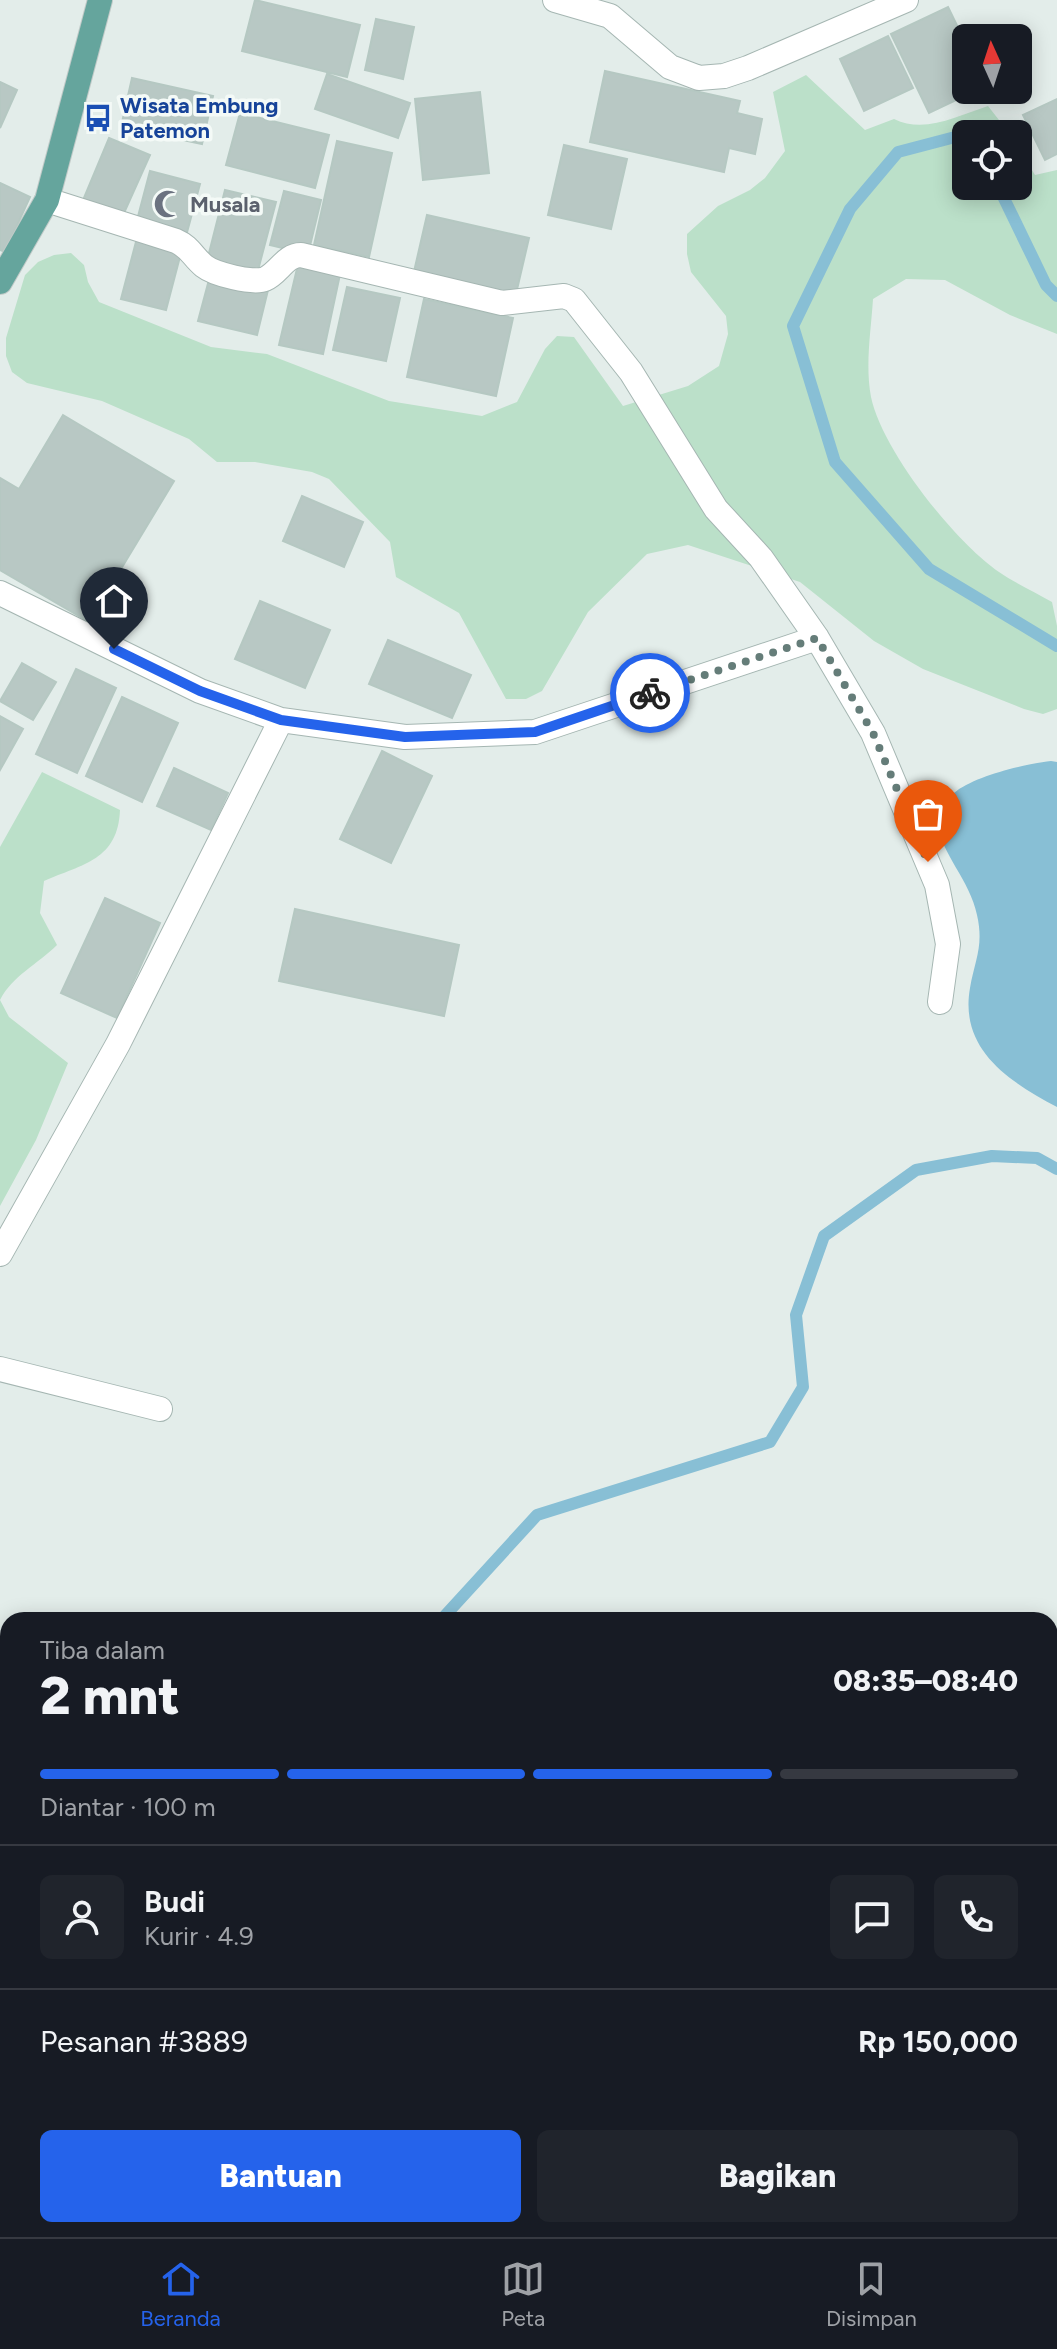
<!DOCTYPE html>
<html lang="id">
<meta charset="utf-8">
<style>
:root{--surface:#171b24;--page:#20242c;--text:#f1f3f6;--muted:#9ea1a6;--line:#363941;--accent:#2563eb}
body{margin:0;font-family:Figtree,sans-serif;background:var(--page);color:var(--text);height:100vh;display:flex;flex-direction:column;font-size:30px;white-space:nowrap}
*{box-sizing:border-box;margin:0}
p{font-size:26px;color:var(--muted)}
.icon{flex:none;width:44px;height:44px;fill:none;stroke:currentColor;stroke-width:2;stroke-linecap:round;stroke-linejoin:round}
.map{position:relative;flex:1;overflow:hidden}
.side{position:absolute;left:0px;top:1612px;width:1058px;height:626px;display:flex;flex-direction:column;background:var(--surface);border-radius:24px 24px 0 0;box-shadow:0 4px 20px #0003}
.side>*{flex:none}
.needle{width:52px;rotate:357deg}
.controls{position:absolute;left:952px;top:24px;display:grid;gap:16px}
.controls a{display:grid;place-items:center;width:80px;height:80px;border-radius:12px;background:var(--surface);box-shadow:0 4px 20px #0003;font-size:40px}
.pin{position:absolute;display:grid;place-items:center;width:68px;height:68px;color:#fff;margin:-82px -34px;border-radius:50% 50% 50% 0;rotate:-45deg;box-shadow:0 0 8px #0007}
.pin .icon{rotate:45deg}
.courier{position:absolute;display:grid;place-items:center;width:80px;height:80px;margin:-40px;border:6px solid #2563eb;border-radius:50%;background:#fff;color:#222;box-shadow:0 2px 10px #0007}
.headline em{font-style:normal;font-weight:800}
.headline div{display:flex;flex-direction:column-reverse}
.headline{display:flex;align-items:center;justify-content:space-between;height:136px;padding:0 40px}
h1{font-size:52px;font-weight:800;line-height:60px}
.bar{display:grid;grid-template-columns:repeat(4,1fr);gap:12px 8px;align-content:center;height:96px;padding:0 40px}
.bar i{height:10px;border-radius:6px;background:var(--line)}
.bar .current{background:var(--accent)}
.bar p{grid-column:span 4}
.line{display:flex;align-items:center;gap:20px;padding:0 40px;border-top:2px solid var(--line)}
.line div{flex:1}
.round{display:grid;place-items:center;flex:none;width:84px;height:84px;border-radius:12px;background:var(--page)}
.button{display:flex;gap:16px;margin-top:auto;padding:16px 40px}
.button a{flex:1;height:92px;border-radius:12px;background:var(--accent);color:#fff;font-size:32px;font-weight:800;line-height:92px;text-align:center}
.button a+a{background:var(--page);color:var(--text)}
.dock{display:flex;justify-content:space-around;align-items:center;height:112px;border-top:2px solid var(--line);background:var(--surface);font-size:22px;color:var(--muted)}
.dock a{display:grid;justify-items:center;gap:4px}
.dock .current{color:var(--accent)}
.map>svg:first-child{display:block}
.green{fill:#bbe0c9}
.water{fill:#88bfd5}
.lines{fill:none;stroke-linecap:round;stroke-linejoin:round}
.stream{stroke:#88bfd5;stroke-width:12}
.building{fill:#b8c8c4;stroke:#b5c8c2;stroke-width:2}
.minor-casing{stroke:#a5b6b2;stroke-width:26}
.major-casing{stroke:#c1cac8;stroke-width:26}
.minor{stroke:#fff;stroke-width:24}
.major{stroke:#65a59d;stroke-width:24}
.done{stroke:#657d79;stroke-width:8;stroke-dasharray:0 14.4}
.route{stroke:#2563eb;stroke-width:10}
.labels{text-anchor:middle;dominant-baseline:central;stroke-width:7;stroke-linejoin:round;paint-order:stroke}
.transit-label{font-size:22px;font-weight:bold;fill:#164399;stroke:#f4faf7;text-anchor:start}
.worship-label{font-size:22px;font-weight:bold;fill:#5b616d;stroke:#f4faf7;text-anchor:start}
</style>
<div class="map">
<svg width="1057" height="2237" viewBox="0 0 1057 2237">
<rect width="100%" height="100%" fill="#e3edea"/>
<path class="green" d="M806 75 865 130 894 119C925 134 957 116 988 106L1010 134H966V186H1018V147L1035 175 1057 170V334L1010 315 945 280 906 279 873 299C871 331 865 365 871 397 882 450 954 541 999 572 1015 583 1035 592 1052 602L1057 626V709L1043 714 1024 709 923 669 874 641 800 582 688 545 647 554 588 612 542 691 526 699H506L459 613 396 577 390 542 329 479 312 472 255 462H217L189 439 102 401 27 383 12 372 6 356V338L25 275 38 262 54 255 71 253 84 265 88 282 99 302 211 347 267 354 389 401 482 416 517 402 545 349 557 336 574 337 623 406 688 386 719 366 728 334 726 316 691 272 687 254V234L718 206 750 190 765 178 785 151 773 92Z
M42 772 120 810C118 860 83 864 44 881L40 913 57 945C38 964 12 976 0 1000L9 1017 68 1063 36 1140 0 1206V847Z
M1050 2092H1057V2237H952L948 2230H1050Z"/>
<path class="water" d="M1051 761 1057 762V1107C1010 1082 959 1050 970 988 975 959 984 946 977 915 970 880 941 854 936 820 942 811 947 800 954 793 974 776 1025 764 1051 761Z"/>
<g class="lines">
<path class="stream" d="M966 146 959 136 898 152 850 209 793 326 835 462 929 569 1057 646
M998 186 1046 285 1057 296
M441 1620 537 1515 770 1442 803 1387 796 1315 824 1236 916 1170 992 1156 1037 1158 1057 1169
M0 2133 8 2098"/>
</g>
<path class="building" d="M255 0 360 25 347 77 242 51Z
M948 7 966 44V90H977L929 113 891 34Z
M376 19 414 27 403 79 365 70Z
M888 36 913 88 864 111 840 59Z
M605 71 740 101 737 113 762 119 755 154 729 148 724 172 590 142Z
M327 74 410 103 398 138 315 109Z
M132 78 213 96 202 144 121 127Z
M0 82 17 90 0 128Z
M480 92 489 173 423 180 415 99Z
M1057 99V154L1045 160 1023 115Z
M240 113 329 135 315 188 226 165Z
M109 138 150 155 120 222 81 205Z
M337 141 392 153 369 257 314 245Z
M564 145 627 159 611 229 548 215Z
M150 171 200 184 186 236 136 224Z
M0 183 30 197 5 252 0 250Z
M225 190 276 202 257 274 207 261Z
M284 191 321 200 308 254 270 245Z
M427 215 529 238 515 298 413 276Z
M137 238 182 249 166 310 121 299Z
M300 256 342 265 323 354 279 345Z
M210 276 268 290 257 335 198 321Z
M347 287 400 298 386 361 333 350Z
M424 299 513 318 496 396 407 377Z
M63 415 174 481 89 622 0 570V478L19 489Z
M302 496 363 522 344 567 283 541Z
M260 601 330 630 305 688 235 659Z
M388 640 471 675 452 718 369 684Z
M22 663 56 682 33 720 0 701Z
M76 669 116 688 77 773 36 754Z
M122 697 178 723 142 802 86 776Z
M0 716 23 729 0 770Z
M382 751 432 776 391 863 340 839Z
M174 768 228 793 211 830 157 806Z
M105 898 160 923 117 1018 61 993Z
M295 909 459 945 444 1016 279 981Z"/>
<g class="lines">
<defs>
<path id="minor" d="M555 0 610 16 670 67 699 78 724 76 748 68 906 0
M47 200 176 241C190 247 192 256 204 266 214 274 253 284 265 279 279 273 285 255 301 255L502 303 564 296 574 300 631 372 716 509 761 558 817 638 873 733 937 885 948 944 940 1002
M0 593 200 691 281 720 405 737 535 732 817 638
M0 1254 118 1044 281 720
M0 1369 160 1409"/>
<path id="major" d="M0 282 47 200 100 0"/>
</defs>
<use href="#minor" class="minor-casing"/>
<use href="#major" class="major-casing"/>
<use href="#minor" class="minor"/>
<use href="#major" class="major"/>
</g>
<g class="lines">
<path class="done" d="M650 693 817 638 873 733 928 862"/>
<path class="route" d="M114 649 200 691 281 720 405 737 535 732 650 693"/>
</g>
<defs>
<symbol id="bus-bare" viewBox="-9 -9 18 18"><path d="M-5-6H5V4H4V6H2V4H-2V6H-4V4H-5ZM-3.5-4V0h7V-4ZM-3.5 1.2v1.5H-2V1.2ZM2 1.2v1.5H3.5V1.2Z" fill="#1a4fb4" stroke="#f4faf7" stroke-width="2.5" paint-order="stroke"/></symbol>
<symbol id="mosque-bare" viewBox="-9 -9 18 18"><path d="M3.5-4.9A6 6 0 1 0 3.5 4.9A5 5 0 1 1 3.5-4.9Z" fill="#6b7280" stroke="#f4faf7" stroke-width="2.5" paint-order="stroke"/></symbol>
</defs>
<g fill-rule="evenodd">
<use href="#bus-bare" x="78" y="98" width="40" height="40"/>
<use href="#mosque-bare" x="148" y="184" width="40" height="40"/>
</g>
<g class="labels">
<g class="transit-label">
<text x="120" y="105">Wisata Embung<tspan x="120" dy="25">Patemon</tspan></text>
</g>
<g class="worship-label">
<text x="190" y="204">Musala</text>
</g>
</g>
</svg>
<div class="controls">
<a><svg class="needle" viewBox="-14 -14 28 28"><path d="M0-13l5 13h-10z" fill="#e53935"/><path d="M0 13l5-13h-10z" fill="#9ea1a6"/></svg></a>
<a><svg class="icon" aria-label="locate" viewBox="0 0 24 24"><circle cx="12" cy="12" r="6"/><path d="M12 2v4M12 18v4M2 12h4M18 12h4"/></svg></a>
</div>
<div class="pin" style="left:928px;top:862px;background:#ea580c"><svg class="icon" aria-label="bag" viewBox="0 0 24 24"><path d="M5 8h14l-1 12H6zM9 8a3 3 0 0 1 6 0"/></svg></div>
<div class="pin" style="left:114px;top:649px;background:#1f2937"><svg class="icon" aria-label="home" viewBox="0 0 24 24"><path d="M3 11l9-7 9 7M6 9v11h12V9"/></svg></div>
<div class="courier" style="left:650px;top:693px"><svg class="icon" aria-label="bike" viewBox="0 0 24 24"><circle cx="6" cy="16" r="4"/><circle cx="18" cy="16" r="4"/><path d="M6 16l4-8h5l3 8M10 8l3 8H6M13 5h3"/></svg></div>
<section class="side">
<div class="headline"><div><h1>2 mnt</h1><p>Tiba dalam</p></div><em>08:35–08:40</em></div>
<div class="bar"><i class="current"></i><i class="current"></i><i class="current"></i><i></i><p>Diantar · 100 m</p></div>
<div class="line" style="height:144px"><a class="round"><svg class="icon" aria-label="person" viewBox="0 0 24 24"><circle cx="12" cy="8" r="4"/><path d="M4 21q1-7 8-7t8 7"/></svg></a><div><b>Budi</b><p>Kurir · 4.9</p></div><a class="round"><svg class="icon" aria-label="chat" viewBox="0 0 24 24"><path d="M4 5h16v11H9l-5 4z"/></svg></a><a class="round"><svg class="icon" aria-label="phone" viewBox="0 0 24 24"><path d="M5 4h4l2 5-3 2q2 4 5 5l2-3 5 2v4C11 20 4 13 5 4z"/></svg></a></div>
<div class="line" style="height:104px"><div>Pesanan #3889</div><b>Rp 150,000</b></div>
<div class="button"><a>Bantuan</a><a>Bagikan</a></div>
</section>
</div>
<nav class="dock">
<a class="current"><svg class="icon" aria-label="home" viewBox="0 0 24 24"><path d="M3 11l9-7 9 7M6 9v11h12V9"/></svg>Beranda</a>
<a><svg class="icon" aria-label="map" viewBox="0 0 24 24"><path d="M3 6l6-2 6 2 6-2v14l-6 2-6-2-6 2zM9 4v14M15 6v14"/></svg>Peta</a>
<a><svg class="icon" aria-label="saved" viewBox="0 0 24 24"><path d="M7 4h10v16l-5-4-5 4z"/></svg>Disimpan</a>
</nav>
